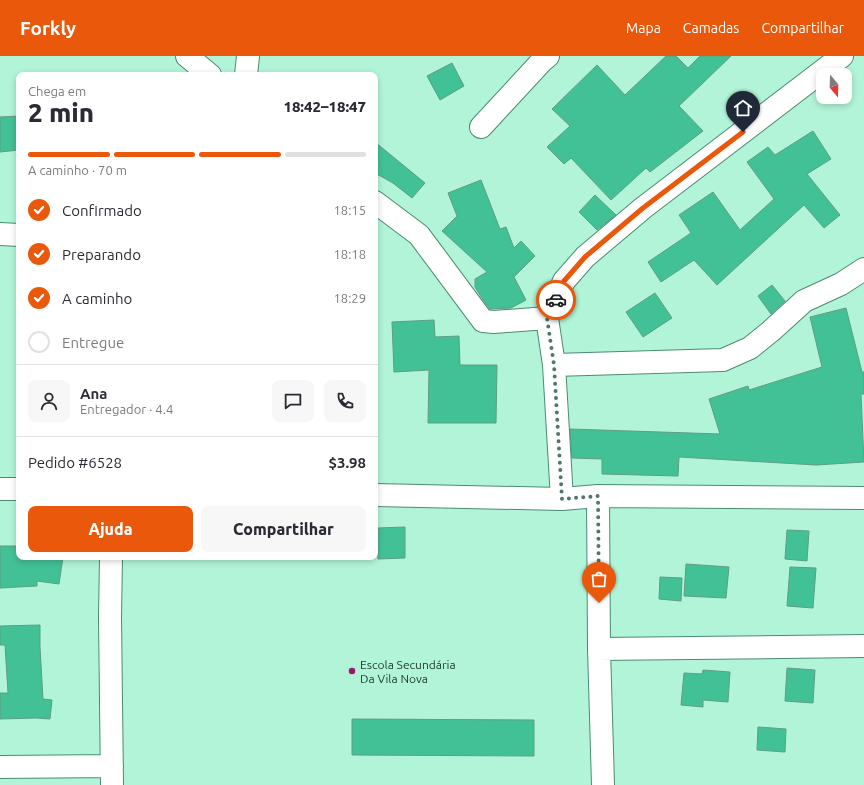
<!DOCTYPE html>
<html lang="pt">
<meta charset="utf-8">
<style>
:root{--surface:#fff;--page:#f7f7f7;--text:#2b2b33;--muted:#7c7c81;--line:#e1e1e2;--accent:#ea580c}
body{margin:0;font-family:Ubuntu,sans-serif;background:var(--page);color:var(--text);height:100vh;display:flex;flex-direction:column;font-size:15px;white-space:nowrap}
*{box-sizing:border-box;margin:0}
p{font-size:13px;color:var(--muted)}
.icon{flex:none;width:22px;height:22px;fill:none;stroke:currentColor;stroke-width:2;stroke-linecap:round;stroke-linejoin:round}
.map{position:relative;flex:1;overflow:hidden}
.details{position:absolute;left:16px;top:16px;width:362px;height:488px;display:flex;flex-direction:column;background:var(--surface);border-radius:8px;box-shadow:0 2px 6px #0003}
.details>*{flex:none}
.needle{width:26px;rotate:161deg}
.fabs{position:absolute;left:816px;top:12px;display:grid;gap:8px}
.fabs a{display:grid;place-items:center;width:36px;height:36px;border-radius:8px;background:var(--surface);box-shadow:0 2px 6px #0003;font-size:20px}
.pin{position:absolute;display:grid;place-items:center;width:34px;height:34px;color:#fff;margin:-41px -17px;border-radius:50% 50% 50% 0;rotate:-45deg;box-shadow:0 0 4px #0007}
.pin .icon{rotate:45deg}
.courier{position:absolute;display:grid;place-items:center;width:40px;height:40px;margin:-20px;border:3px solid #ea580c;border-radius:50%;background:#fff;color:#222;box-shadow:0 1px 5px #0007}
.summary em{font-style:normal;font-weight:800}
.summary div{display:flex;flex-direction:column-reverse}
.summary{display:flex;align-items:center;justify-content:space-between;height:68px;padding:0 12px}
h1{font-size:26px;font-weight:800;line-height:30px}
.bar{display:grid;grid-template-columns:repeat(4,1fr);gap:6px 4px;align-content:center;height:48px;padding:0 12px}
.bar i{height:5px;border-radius:3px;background:var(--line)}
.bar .on{background:var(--accent)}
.bar p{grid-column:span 4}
.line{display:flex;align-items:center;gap:10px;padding:0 12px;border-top:1px solid var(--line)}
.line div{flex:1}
.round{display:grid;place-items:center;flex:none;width:42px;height:42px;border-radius:8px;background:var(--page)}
ol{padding:0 12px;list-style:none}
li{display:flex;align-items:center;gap:12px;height:44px}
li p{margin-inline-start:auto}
li .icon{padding:4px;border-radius:50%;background:var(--accent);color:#fff;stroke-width:4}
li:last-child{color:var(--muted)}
li i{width:22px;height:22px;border:2px solid var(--line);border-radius:50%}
.cta{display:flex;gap:8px;margin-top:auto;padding:8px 12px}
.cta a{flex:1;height:46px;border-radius:8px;background:var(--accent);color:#fff;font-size:16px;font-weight:800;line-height:46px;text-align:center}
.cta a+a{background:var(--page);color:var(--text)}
header{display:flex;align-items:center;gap:24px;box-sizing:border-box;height:56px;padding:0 20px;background:var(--accent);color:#fff}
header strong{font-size:19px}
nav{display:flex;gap:22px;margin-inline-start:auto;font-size:14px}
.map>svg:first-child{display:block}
.building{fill:#42c197;stroke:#5e9d84}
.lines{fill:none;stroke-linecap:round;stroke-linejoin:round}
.street-casing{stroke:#4c8b73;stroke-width:24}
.street{stroke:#fff;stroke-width:22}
.done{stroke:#507868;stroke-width:4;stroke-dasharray:0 7.2}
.route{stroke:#ea580c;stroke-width:5}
.poi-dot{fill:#99176c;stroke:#b2f4d8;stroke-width:1.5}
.labels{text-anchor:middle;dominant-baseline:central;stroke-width:4;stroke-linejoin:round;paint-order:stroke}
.poi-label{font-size:12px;fill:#1b362c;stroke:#b2f4d8;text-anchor:start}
</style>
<header>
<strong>Forkly</strong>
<nav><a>Mapa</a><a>Camadas</a><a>Compartilhar</a></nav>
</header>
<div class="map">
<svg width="864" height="729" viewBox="0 0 864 729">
<rect width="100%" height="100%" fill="#b2f4d8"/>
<path class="building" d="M666 0H676L688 12 700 0H731L679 50 703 75 650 116 646 112 611 144 571 102 564 108 547 91 570 70 552 53 597 9 625 39Z
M452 7 464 30 440 44 427 20Z
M19 60V94L0 96V61Z
M813 75 831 103 807 118 840 159 824 172 804 149 717 229 694 204 661 226 648 206 691 177 679 159 713 136 740 174 774 143 747 106 768 91 775 99Z
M375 86 425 127 412 142 393 127 375 117Z
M481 124 500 173 506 171 514 192 521 185 535 200 514 221 526 244 511 252 490 253 483 244 475 231V223L487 216 442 175 457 160 448 137Z
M595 139 616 159 597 174 579 156Z
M772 229 785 245 771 258 758 240Z
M655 237 672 262 643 281 626 256Z
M846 252 862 316H864V338H861L864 406 816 409 679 401 678 420 602 418V403L572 402 570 373 720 378 709 343 748 330 749 334 822 311 810 261Z
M434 264 435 281 459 280 460 309H497L496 367H428L429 314 394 316 392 266Z
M405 471V502L378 503V472Z
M787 474 809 475 807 505 785 503Z
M0 490H19V501H63L59 528 37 525V530L0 532Z
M686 508 729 511 726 542 684 540Z
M790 511 816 512 813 552 787 550Z
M660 521 682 522 681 545 659 543Z
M40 569V591L43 643 52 644 50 663 36 662 0 663V637H8L5 589H0V570Z
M787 612 815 614 813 647 785 645Z
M703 614 730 616 728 646 703 644V651L681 649 684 617 702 618Z
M352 663 534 664V700L352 699Z
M758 671 786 673 785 696 757 694Z"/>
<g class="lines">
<defs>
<path id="street" d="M187 0 210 19
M246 19 248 0
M481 71 542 5 548 0
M375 146 419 179 483 265 494 266 547 262 554 309 562 443
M0 178 19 179
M547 262 564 225 585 201 643 152 842 0
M554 309 723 304 750 292 771 275 804 245 841 228 864 213
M0 433H19
M375 439 562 443 598 440 864 442
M598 440 599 593 603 729
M111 501 110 561 112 729
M599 593 864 590
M0 711 112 710"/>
</defs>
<use href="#street" class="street-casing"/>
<use href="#street" class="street"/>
</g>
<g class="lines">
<path class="done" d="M556 244 547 262 554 309 562 443 598 440 599 547"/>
<path class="route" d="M556 244 564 225 585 201 643 152 743 76"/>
</g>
<circle class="poi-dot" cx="352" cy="615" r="4"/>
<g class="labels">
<g class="poi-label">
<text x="360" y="608">Escola Secundária<tspan x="360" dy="14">Da Vila Nova</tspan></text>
</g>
</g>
</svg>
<div class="fabs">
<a><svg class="needle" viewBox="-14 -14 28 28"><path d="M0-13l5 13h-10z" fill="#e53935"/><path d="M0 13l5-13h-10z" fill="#7c7c81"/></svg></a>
</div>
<div class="pin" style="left:599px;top:547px;background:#ea580c"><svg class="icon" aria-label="bag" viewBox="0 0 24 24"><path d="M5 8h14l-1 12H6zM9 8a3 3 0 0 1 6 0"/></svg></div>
<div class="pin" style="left:743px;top:76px;background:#1f2937"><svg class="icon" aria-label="home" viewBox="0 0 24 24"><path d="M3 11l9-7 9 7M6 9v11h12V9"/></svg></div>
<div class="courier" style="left:556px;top:244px"><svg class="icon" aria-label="car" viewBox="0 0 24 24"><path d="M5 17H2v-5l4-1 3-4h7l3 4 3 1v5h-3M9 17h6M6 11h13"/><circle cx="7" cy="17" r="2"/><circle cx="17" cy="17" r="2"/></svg></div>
<section class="details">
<div class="summary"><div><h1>2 min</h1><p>Chega em</p></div><em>18:42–18:47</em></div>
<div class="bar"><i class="on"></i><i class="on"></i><i class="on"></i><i></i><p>A caminho · 70 m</p></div>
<ol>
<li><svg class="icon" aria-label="check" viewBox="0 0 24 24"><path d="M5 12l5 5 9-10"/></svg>Confirmado<p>18:15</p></li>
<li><svg class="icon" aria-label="check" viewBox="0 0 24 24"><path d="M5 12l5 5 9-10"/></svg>Preparando<p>18:18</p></li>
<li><svg class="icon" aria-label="check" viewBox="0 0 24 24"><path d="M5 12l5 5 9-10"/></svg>A caminho<p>18:29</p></li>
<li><i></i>Entregue</li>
</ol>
<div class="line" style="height:72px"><a class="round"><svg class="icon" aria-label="person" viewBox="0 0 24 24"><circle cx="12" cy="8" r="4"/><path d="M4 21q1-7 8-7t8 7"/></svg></a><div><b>Ana</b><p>Entregador · 4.4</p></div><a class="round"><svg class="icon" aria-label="chat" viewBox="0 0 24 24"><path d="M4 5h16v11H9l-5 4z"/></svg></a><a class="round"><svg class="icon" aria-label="phone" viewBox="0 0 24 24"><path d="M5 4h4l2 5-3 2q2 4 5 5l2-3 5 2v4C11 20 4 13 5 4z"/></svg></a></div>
<div class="line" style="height:52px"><div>Pedido #6528</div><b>$3.98</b></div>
<div class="cta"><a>Ajuda</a><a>Compartilhar</a></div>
</section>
</div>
